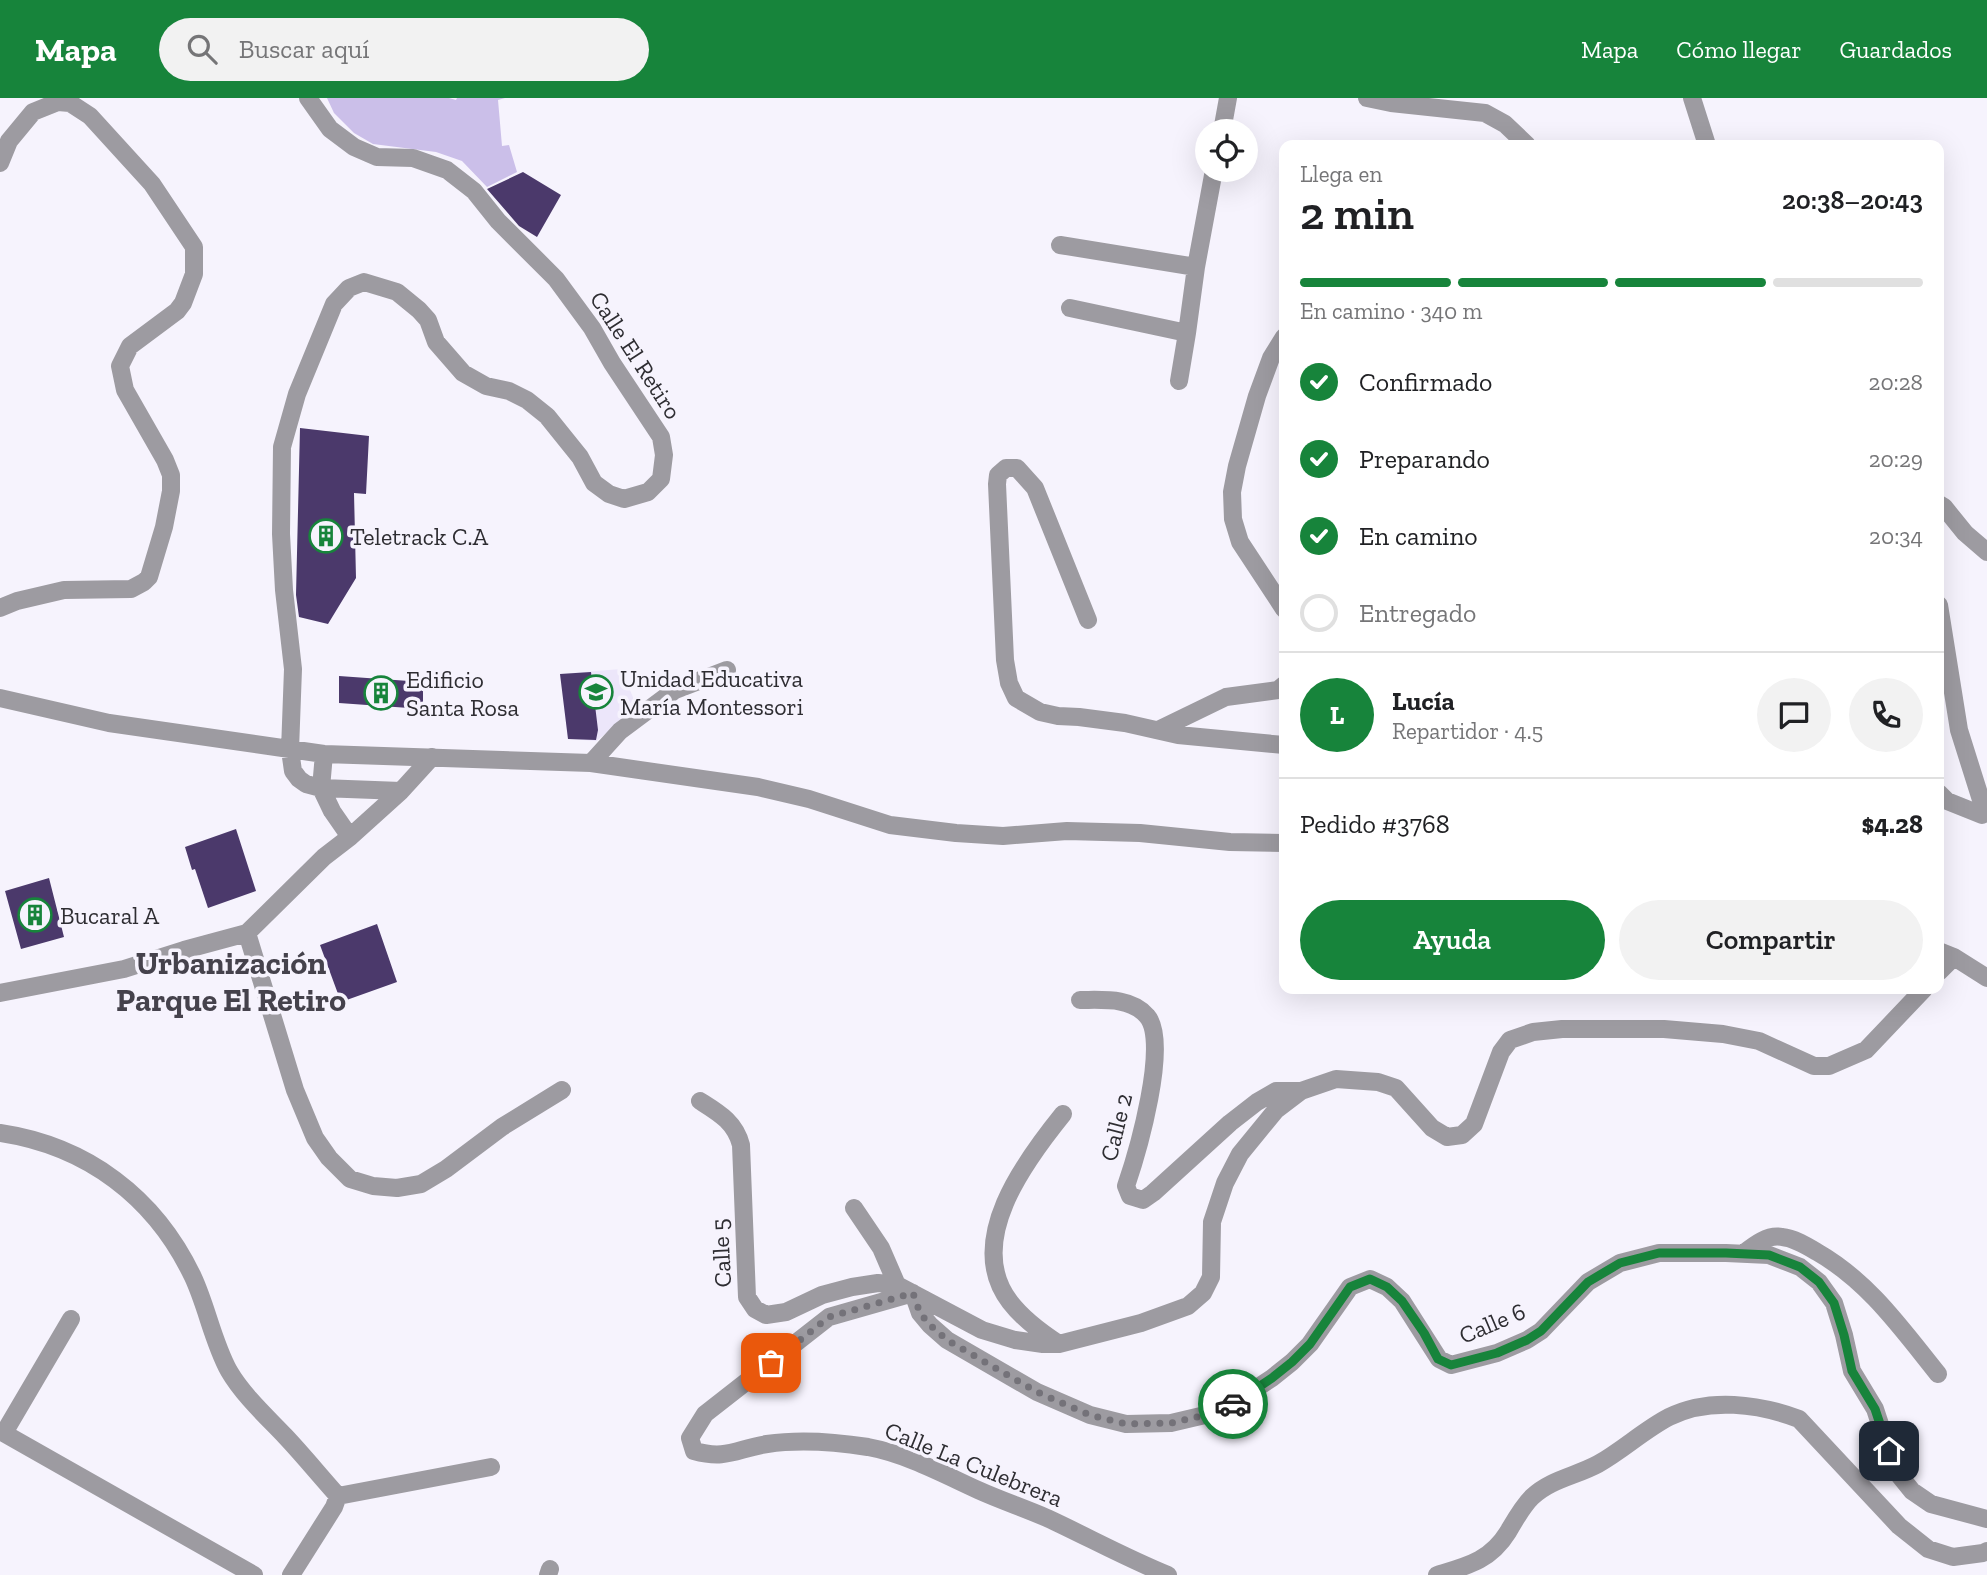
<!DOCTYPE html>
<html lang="es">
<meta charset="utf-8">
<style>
:root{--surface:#fff;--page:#f2f2f2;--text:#202124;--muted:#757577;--line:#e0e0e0;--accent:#17843b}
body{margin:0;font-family:"Zilla Slab",serif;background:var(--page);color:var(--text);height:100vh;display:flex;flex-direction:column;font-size:26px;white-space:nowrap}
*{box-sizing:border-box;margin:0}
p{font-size:23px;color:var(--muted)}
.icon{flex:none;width:38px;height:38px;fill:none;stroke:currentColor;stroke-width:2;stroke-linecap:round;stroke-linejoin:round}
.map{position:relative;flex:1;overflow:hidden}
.panel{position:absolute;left:1279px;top:42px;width:665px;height:854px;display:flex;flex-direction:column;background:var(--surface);border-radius:14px;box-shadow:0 7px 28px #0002}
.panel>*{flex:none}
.controls{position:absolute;left:1195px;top:21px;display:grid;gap:14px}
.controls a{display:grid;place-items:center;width:63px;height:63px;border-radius:50%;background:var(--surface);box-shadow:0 7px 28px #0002;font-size:35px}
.pin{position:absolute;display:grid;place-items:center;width:60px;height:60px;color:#fff;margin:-30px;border-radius:14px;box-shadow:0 4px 10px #0006}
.courier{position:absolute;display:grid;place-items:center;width:70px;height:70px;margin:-35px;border:5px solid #17843b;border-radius:50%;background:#fff;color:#222;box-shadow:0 2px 9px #0007}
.head em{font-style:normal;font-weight:600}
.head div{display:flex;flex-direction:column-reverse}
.head{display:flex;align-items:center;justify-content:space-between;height:119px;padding:0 21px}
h1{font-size:46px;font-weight:600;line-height:52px}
.bar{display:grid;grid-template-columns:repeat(4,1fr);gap:10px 7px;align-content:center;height:84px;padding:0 21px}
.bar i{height:9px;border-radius:5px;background:var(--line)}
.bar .selected{background:var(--accent)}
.bar p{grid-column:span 4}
.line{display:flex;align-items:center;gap:18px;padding:0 21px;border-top:2px solid var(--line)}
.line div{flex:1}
.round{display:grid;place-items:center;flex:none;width:74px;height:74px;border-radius:37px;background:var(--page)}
ol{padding:0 21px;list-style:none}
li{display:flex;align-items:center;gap:21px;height:77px}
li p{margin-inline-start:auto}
li .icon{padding:7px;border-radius:50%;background:var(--accent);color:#fff;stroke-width:4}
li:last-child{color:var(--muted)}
li i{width:38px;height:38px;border:4px solid var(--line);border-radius:50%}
.action{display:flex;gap:14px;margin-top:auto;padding:14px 21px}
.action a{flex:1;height:80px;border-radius:42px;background:var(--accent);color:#fff;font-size:28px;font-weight:600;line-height:80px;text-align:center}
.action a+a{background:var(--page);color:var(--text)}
header{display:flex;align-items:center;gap:42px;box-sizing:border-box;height:98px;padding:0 35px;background:var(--accent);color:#fff}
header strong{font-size:33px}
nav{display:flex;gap:38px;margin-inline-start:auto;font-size:24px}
.search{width:490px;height:63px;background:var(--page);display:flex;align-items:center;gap:18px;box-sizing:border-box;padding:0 24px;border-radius:38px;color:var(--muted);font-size:26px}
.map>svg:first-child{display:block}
.built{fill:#ece6fa}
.green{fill:#cbbfe9}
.building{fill:#4b396b}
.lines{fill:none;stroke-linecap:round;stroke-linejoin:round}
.minor{stroke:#9d9ba1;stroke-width:18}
.done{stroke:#747279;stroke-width:7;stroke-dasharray:0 12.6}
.route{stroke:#17843b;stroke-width:9}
.labels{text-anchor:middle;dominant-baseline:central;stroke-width:7;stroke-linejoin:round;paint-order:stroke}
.street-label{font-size:24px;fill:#2e2d32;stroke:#f6f3fd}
.poi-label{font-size:24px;fill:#2e2d32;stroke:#f6f3fd;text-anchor:start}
.district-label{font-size:32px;font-weight:bold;fill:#45424c;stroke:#f6f3fd}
</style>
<header>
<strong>Mapa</strong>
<div class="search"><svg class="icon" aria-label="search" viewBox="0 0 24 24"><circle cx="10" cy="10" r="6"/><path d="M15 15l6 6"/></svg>Buscar aquí</div>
<nav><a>Mapa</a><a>Cómo llegar</a><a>Guardados</a></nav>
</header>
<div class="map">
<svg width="1987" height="1477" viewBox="0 0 1987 1477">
<rect width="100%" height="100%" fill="#f6f3fd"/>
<path class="built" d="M621 571 638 611 596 643 568 641 560 576Z"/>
<path class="green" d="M327 0H449L456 2 457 0H505L498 2 502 48 509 47 517 74 487 89 462 63 436 54 373 46 354 35 334 15Z"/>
<path class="building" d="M523 74 561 97 537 139 519 128 487 91Z
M300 330 369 338 366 396 354 395 356 480 328 526 299 519 296 497Z
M591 574 598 632 596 642 568 641 560 576Z
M339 578 423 584V611L339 605Z
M236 731 256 793 208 810 195 771 192 772 185 749Z
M49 780 64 839 21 851 5 793Z
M377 826 397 884 341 904 320 847Z"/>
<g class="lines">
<path class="minor" d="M308 0 330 31 354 49 377 59 413 60 447 72 474 93 498 123 556 181 592 230 612 265 661 339 664 357 661 381 648 394 624 401 609 396 594 385 580 359 547 318 527 302 509 293 486 288 463 275 436 244 428 222 419 212 397 194 364 184 349 190 334 206 297 296 282 349 281 436 284 492 293 571 290 652 293 673 299 681 306 686 321 690 401 693
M1367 0 1391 5 1485 15 1505 26 1527 47
M1692 0 1707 47
M1222 33 1228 0
M0 65 9 43 33 14 58 4 70 5 90 18 152 86 194 149V176L183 205 177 213 130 248 120 268 125 292 165 362 171 377V393L164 429 149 479 144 484 131 491 64 492 17 503 0 510
M1060 147 1196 169 1214 72
M1070 210 1187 235 1196 169
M1284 239 1271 260 1257 298 1237 368 1232 394 1233 421 1240 444 1284 511
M1179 283 1187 235
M1939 406 1944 409 1965 435 1987 454
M1939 507 1959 632 1982 705V717L1947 703 1939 695
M1088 522 1035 390 1017 370H1006L998 377 997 386 1005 562 1009 585 1016 600 1040 614 1058 618 1079 619 1125 625 1178 637 1284 647
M0 600 109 625 324 656 591 665 758 689 809 701 890 727 956 735 1003 738 1067 733 1140 735 1230 744 1284 745
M1158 632 1226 599 1278 592 1284 587
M324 656 321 690 332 713 350 739
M591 665 620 633 675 592 727 572
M247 835 295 992 315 1040 329 1060 350 1081 373 1088 397 1090 421 1086 446 1071 502 1029 562 992
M1939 853 1954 859 1987 880
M1939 874 1954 859
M0 895 124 871 184 852 247 835 324 759 350 739 401 693 432 659
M1080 902C1103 902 1131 899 1147 918 1170 944 1137 1056 1126 1088L1130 1098 1143 1102 1153 1095 1230 1025 1257 1004 1276 993H1301
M700 1003C719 1015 735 1024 741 1047L747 1199 755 1211 766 1217 786 1214 822 1197 852 1189 878 1185 897 1187 982 1232 1015 1242 1043 1246H1059L1141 1225 1188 1208 1203 1195 1211 1179 1212 1124 1225 1085 1240 1056 1276 1012 1301 993 1336 981 1378 984 1396 990 1432 1030 1447 1039 1462 1037 1474 1026 1501 954 1510 942 1533 934 1562 931H1664L1723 936 1759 943 1814 968H1829L1866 952 1924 891
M0 1035C87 1048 155 1099 193 1179 207 1209 213 1244 229 1273 243 1297 266 1318 285 1338 303 1357 320 1378 338 1398L334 1409 291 1477
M854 1110 881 1150 897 1187
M1744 1155C1754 1147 1768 1136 1782 1139 1794 1140 1807 1148 1817 1154 1868 1183 1901 1230 1938 1276
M913 1195 920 1215 930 1227 947 1242 1037 1294 1090 1317 1126 1326 1171 1325 1222 1313 1272 1280 1292 1264 1310 1246 1350 1189 1370 1181 1387 1189 1402 1203 1439 1261 1451 1267 1497 1255 1527 1242 1541 1233 1588 1184 1620 1165 1659 1155H1726L1769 1157 1800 1169 1819 1184 1834 1205 1844 1237 1852 1273 1875 1311 1895 1372 1912 1393 1931 1406 1987 1421
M913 1195 829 1219 705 1316 690 1340 694 1353C727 1362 736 1351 767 1346 800 1341 836 1344 868 1349 906 1356 943 1376 978 1392 1000 1402 1024 1410 1047 1420 1088 1439 1126 1460 1168 1477
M1059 1246C1042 1235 1023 1221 1010 1204 964 1144 1025 1063 1063 1016
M0 1333 254 1477
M4 1335 71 1221
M338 1398 491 1369
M548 1477 550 1471
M1437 1477C1467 1468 1490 1463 1508 1434 1515 1422 1522 1409 1532 1399 1551 1381 1576 1378 1598 1366 1623 1352 1644 1332 1669 1319 1709 1299 1759 1306 1799 1321L1899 1428 1928 1451 1953 1459 1983 1455 1987 1453"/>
</g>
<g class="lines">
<path class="done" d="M771 1265 829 1219 913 1195 920 1215 930 1227 947 1242 1037 1294 1090 1317 1126 1326 1171 1325 1222 1313 1233 1306"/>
<path class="route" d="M1233 1306 1272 1280 1292 1264 1310 1246 1350 1189 1370 1181 1387 1189 1402 1203 1424 1235 1438 1261 1451 1267 1497 1255 1527 1242 1541 1233 1588 1184 1620 1165 1659 1155H1726L1769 1157 1800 1169 1819 1184 1834 1205 1844 1237 1852 1273 1875 1311 1889 1353"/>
</g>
<defs>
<symbol id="building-ring" viewBox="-11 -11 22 22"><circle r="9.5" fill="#f6f3fd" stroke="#17843b" stroke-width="1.5"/><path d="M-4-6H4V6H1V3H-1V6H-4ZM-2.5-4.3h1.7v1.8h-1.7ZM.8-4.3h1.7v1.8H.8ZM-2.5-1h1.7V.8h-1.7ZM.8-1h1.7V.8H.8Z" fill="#17843b"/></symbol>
<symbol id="school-ring" viewBox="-11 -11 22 22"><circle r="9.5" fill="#f6f3fd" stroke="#17843b" stroke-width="1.5"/><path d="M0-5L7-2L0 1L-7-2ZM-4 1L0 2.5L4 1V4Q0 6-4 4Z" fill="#17843b"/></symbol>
</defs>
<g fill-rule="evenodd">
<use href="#building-ring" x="307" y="419" width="38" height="38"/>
<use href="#school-ring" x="577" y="575" width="38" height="38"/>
<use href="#building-ring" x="362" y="576" width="38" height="38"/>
<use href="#building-ring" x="16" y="798" width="38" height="38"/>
</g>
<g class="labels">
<g class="street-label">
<text transform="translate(636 257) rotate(57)">Calle El Retiro</text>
<text transform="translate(1116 1029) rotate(-76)">Calle 2</text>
<text transform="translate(721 1155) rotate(-93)">Calle 5</text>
<text transform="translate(1492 1225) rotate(-23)">Calle 6</text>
<text transform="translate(974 1366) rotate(22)">Calle La Culebrera</text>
</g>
<g class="poi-label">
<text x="350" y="438">Teletrack C.A</text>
<text x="620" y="580">Unidad Educativa<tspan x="620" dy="28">María Montessori</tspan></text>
<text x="406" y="581">Edificio<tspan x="406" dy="28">Santa Rosa</tspan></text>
<text x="60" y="817">Bucaral A</text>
</g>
<g class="district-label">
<text x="231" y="865">Urbanización<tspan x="231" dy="37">Parque El Retiro</tspan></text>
</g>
</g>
</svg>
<div class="controls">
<a><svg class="icon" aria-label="locate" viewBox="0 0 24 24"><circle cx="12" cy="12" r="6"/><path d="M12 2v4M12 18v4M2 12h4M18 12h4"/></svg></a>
</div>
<div class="pin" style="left:771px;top:1265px;background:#ea580c"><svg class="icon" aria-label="bag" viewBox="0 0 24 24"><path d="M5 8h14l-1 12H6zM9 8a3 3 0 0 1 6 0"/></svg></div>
<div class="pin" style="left:1889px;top:1353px;background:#1f2937"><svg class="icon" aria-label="home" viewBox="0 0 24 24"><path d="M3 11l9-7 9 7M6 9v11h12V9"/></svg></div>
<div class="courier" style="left:1233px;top:1306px"><svg class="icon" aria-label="car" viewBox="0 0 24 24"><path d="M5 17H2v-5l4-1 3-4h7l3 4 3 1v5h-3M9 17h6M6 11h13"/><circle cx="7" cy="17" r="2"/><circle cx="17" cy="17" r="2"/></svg></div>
<section class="panel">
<div class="head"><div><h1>2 min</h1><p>Llega en</p></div><em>20:38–20:43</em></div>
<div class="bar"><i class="selected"></i><i class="selected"></i><i class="selected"></i><i></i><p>En camino · 340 m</p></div>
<ol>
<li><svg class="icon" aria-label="check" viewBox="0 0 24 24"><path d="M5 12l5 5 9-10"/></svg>Confirmado<p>20:28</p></li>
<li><svg class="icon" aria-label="check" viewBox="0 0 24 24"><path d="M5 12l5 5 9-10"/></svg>Preparando<p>20:29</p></li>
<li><svg class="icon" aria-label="check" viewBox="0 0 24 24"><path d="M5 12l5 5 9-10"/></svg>En camino<p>20:34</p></li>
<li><i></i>Entregado</li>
</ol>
<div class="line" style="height:126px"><b class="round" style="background:var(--accent);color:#fff">L</b><div><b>Lucía</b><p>Repartidor · 4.5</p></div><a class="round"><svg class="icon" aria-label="chat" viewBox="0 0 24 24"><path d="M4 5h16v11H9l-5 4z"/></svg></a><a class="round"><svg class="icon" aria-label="phone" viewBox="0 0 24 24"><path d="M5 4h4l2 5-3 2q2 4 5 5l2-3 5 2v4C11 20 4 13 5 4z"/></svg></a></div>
<div class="line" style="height:91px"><div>Pedido #3768</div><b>$4.28</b></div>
<div class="action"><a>Ayuda</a><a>Compartir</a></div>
</section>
</div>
